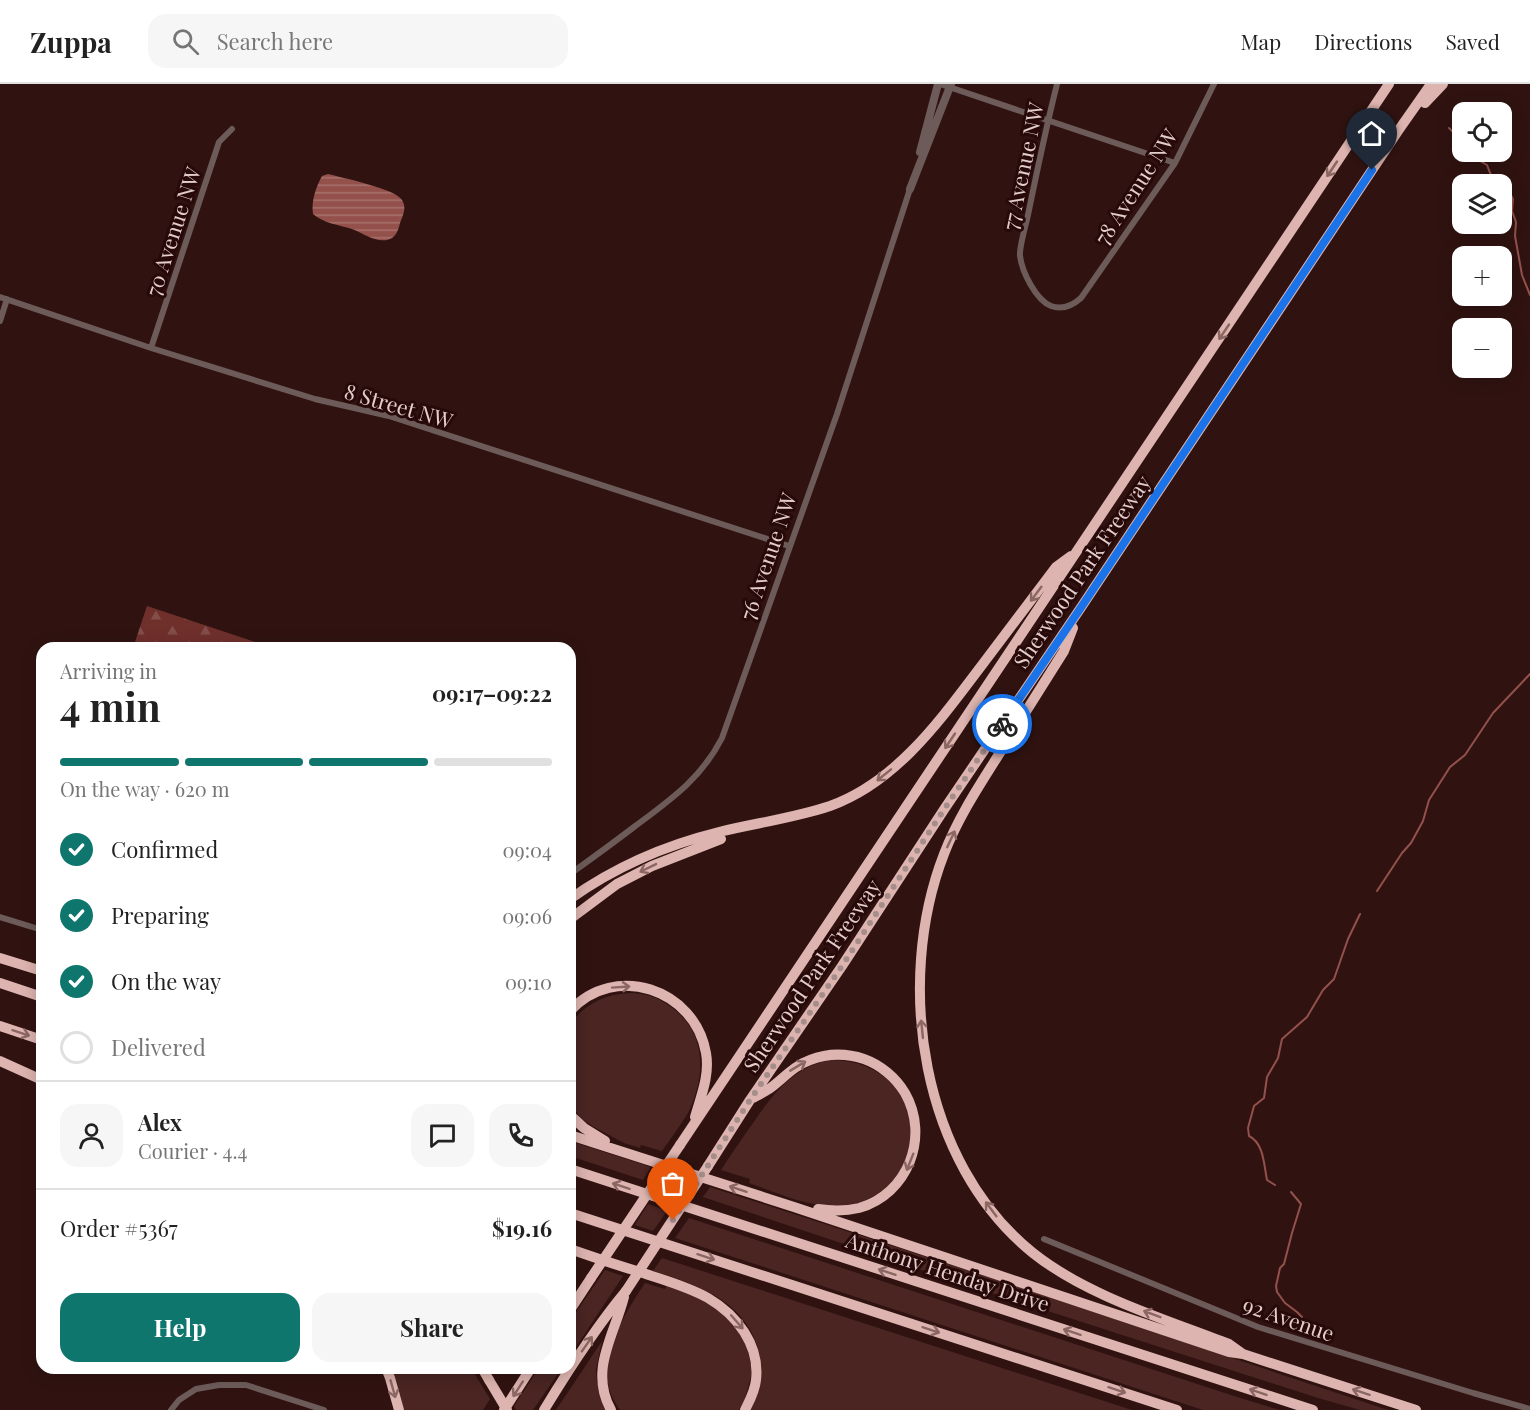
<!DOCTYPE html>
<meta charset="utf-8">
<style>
:root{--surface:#fff;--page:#f6f6f6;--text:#222;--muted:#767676;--line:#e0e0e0;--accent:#0f766e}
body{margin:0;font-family:"Playfair Display",serif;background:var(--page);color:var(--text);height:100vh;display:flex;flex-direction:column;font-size:22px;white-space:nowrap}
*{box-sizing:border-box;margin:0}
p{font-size:20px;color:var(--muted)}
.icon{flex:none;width:33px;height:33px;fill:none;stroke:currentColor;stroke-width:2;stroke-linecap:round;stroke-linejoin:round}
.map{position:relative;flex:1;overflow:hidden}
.sheet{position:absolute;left:36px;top:558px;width:540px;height:732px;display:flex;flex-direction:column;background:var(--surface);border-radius:18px;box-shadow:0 3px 15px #0003}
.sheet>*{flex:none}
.fabs{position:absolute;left:1452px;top:18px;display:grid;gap:12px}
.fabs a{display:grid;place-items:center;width:60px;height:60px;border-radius:12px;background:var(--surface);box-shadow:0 3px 15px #0003;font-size:30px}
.pin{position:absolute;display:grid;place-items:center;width:51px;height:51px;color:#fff;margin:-62px -26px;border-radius:50% 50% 50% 0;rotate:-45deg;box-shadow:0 0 6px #0007}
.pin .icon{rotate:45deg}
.courier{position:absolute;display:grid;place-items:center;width:60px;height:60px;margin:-30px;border:4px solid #1a73e8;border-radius:50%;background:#fff;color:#222;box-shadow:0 2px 8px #0007}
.overview em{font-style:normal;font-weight:700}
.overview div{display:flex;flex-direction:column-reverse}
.overview{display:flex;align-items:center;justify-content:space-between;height:102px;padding:0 24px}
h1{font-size:39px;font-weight:700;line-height:45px}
.bar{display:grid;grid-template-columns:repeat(4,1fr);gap:9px 6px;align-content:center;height:72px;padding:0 24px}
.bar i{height:8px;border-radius:4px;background:var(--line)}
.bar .active{background:var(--accent)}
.bar p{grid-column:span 4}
.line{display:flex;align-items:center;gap:15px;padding:0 24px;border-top:2px solid var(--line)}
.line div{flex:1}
.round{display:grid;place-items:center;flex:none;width:63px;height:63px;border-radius:18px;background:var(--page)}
ol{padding:0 24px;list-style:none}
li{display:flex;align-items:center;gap:18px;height:66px}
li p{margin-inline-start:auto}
li .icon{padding:6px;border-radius:50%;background:var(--accent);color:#fff;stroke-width:4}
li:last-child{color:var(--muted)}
li i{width:33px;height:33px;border:3px solid var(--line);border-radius:50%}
.action{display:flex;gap:12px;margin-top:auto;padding:12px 24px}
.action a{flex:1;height:69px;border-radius:18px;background:var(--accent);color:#fff;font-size:24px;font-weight:700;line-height:69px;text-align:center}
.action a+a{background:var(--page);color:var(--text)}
header{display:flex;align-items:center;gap:36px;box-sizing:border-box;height:84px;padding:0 30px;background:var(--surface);border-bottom:2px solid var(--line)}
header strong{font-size:28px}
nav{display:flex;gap:33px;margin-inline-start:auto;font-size:21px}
.search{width:420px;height:54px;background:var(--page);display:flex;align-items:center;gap:15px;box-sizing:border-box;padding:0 21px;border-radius:18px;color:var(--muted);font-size:22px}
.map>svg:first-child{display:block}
.green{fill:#4a2522}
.forest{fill:url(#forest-firs)}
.water{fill:url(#water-rules)}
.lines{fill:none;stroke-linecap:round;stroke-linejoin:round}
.stream{stroke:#94514b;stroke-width:2}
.minor{stroke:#6c5b59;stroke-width:6}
.tertiary{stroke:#6c5b59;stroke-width:8}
.motorway{stroke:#ddb4af;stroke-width:10}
.motorway-bridge{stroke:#ddb4af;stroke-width:10}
.oneway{stroke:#8b6764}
.done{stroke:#a48d8a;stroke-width:6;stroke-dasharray:0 10.8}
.route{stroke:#1a73e8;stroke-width:8}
.labels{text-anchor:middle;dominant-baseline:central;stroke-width:6;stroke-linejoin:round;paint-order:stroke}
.street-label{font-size:21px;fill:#e3cecb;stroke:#260908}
</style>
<header>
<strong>Zuppa</strong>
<div class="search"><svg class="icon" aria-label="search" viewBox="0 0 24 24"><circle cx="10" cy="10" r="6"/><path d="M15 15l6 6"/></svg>Search here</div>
<nav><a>Map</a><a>Directions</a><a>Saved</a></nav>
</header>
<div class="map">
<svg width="1530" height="1326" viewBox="0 0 1530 1326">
<defs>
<pattern id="forest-firs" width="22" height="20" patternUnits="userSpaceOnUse" patternTransform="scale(1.5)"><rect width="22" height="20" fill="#6f302c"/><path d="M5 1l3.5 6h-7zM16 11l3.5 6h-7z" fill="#834d49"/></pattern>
<pattern id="water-rules" width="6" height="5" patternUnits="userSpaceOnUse" patternTransform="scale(1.5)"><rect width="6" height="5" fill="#94514b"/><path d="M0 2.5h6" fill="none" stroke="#a8716c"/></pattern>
</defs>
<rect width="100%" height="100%" fill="#301311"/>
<path class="green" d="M630 909C647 909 663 915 676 927 707 952 705 995 688 1029 680 1042 671 1054 662 1067L641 1061 640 1064 624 1059 594 1043 581 1034 570 1020V940C585 920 605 910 630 909Z
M831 976C939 977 934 1121 834 1122 805 1122 777 1109 749 1099L750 1095 721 1086C731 1070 742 1055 753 1039 773 1010 794 982 831 976Z
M570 1057 651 1083 643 1096 570 1072Z
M710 1103 998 1196 1388 1326H1360L1318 1314 970 1202 703 1113Z
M648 1120 667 1127 653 1147 635 1141Z
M689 1134 1234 1312 1279 1326H1203L675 1154Z
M662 1174 1132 1326H751C773 1278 756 1233 710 1209 692 1199 672 1193 653 1187Z
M605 1186 623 1192 570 1272V1237Z
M645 1199 665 1205 667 1200 691 1210 725 1229 746 1259 751 1281V1292L745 1315 739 1326H620C617 1321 613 1316 611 1310 596 1273 626 1228 645 1199Z
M602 1257 596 1286 597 1299 607 1326H556Z
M388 1284H471L490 1315 483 1326H401Z
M539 1284H562L533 1326H516L514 1322Z"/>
<path class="forest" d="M147 522 270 563 133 564Z"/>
<path class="water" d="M328 90C343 94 396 105 402 116 407 124 403 131 400 139 398 147 396 154 387 156 374 158 363 149 352 145 339 141 323 139 313 130 311 117 316 103 322 92Z"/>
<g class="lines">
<path class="stream" d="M1449 44 1462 57
M1474 68 1480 77 1487 81C1490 89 1492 97 1501 100
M1502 101 1507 104 1513 115 1512 127 1516 138 1515 152 1522 191 1530 211
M1377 807 1402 769 1411 759 1423 737 1429 716 1450 683 1465 671 1493 629 1530 590
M1275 1101 1267 1096C1264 1082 1264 1059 1249 1052L1248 1044 1254 1022 1264 1014 1267 993 1278 974 1282 955 1307 933 1323 906 1334 895 1348 855 1360 830
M1291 1108 1301 1120 1292 1149 1284 1180 1280 1184 1276 1202 1277 1208 1285 1219 1297 1228 1302 1233 1298 1245"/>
<path class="minor" d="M940 0 1175 79
M1057 0C1046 44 1037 87 1028 131 1026 141 1019 163 1020 172 1022 188 1036 216 1051 222 1062 226 1072 222 1081 214L1175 79 1214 0
M0 213 151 264 315 315 389 332 789 462
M0 237 7 215
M151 264 219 58 232 45
M570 790C591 775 613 759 634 743 670 716 701 695 722 654L837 330 910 105
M0 833 42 846
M1044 1155 1258 1243 1473 1309 1530 1325
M171 1326 179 1316 196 1305 219 1301H246L324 1326"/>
<path class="tertiary" d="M920 68 938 0
M910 105 951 0"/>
<path class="motorway" d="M1425 19 1443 0
M1073 544 1064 567C1041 603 1019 639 996 675 977 705 957 736 944 770 894 899 921 1079 1033 1169 1087 1212 1165 1235 1229 1260L1243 1270
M570 815C615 783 666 761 719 748 756 739 794 734 830 722 897 698 941 635 982 581 1007 548 1031 516 1056 483L1071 472
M570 835 617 800 652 782 721 755
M0 874 42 887
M0 899 42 913
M570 927C615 878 695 905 706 969 710 991 701 1012 695 1033
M0 942 42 956
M0 977 42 996
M753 1014C758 1011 764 1008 769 1005 783 995 793 982 810 976 828 969 846 969 864 975 881 981 896 994 905 1009 930 1053 908 1110 859 1124 846 1127 832 1127 818 1125
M570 1031 584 1044 605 1057
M570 1051 794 1123 1229 1268 1243 1270 1416 1326
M680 1061 1389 0
M708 1082 750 1016 842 882 945 724 1080 525 1398 47 1431 0
M570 1085 1313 1326
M570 1129 1177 1326
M570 1165C593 1173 616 1181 640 1188 663 1196 687 1202 708 1214 737 1231 760 1261 756 1296 755 1307 750 1316 745 1326
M570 1226 591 1194
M386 1284 390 1294 399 1326
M482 1284 489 1296
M504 1326 531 1284
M544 1326C569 1285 595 1244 626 1207
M611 1326C589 1286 614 1252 624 1213"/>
<path class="motorway-bridge" d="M591 1194 680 1061
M626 1207 708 1082
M489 1296 507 1326"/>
</g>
<defs><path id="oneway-shaft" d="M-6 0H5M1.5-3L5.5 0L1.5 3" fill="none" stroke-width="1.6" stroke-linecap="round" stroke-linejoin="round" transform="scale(1.5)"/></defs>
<g class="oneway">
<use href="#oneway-shaft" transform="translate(1332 85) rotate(124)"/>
<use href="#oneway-shaft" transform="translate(1224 248) rotate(124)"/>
<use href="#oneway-shaft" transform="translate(1036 510) rotate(127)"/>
<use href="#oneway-shaft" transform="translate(950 657) rotate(124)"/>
<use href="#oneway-shaft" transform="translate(884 691) rotate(141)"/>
<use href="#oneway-shaft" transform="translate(951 755) rotate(-65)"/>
<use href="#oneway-shaft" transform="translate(648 784) rotate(154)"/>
<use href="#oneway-shaft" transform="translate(621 903) rotate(-4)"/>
<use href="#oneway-shaft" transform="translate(922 945) rotate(-96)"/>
<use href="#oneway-shaft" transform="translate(21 949) rotate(18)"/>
<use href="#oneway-shaft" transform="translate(798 982) rotate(-31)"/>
<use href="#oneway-shaft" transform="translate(910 1078) rotate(112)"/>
<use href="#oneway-shaft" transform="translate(621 1102) rotate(-162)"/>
<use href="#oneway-shaft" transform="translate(738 1105) rotate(-162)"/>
<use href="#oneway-shaft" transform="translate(991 1125) rotate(-127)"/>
<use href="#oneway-shaft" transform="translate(706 1173) rotate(18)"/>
<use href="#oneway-shaft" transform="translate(887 1188) rotate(-162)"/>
<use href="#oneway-shaft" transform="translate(1152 1230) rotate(-159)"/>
<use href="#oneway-shaft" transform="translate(737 1238) rotate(49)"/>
<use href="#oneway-shaft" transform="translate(931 1246) rotate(18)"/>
<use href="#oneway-shaft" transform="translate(1072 1248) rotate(-162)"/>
<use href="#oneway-shaft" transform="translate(587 1260) rotate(-55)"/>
<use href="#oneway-shaft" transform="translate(393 1305) rotate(74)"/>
<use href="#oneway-shaft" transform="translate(518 1305) rotate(123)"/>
<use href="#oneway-shaft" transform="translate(1117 1306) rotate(18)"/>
<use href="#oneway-shaft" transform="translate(1258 1308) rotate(-162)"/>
<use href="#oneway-shaft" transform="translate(1361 1308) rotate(-162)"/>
</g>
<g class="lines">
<path class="done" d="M673 1136 750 1016 842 882 945 724 1002 640"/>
<path class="route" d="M1002 640 1080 525 1372 86"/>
</g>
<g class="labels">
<g class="street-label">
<text transform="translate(1022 82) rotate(-78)">77 Avenue NW</text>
<text transform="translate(1135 102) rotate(-57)">78 Avenue NW</text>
<text transform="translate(172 147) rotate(-72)">70 Avenue NW</text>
<text transform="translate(399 321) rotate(16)">8 Street NW</text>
<text transform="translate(767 472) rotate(-71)">76 Avenue NW</text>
<text transform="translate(1081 487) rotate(-56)">Sherwood Park Freeway</text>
<text transform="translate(811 891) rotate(-56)">Sherwood Park Freeway</text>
<text transform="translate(948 1187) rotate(18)">Anthony Henday Drive</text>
<text transform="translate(1289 1234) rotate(19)">92 Avenue</text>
</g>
</g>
</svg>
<div class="fabs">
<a><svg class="icon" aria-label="locate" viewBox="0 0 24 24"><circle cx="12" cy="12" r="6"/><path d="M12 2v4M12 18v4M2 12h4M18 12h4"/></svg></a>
<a><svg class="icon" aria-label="layers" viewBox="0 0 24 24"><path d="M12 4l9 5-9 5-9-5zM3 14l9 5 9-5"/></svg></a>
<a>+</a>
<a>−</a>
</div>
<div class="pin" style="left:673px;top:1136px;background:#ea580c"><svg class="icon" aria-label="bag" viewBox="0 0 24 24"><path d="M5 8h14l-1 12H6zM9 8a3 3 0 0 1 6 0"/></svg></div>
<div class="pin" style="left:1372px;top:86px;background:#1f2937"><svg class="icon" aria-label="home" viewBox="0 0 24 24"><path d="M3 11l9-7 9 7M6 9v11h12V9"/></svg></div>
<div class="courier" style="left:1002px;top:640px"><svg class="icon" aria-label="bike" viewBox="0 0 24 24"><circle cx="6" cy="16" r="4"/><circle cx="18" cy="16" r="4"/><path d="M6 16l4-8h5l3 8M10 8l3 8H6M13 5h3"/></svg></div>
<section class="sheet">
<div class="overview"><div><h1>4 min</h1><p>Arriving in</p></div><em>09:17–09:22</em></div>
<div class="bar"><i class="active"></i><i class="active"></i><i class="active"></i><i></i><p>On the way · 620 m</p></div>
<ol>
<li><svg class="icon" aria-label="check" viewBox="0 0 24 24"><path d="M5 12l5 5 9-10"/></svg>Confirmed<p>09:04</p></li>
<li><svg class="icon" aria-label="check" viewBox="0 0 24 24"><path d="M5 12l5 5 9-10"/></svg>Preparing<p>09:06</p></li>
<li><svg class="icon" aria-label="check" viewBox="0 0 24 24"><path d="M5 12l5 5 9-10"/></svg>On the way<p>09:10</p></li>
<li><i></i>Delivered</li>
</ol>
<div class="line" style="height:108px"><a class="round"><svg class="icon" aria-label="person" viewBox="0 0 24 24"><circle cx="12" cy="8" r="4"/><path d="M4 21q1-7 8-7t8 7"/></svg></a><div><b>Alex</b><p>Courier · 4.4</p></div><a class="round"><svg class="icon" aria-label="chat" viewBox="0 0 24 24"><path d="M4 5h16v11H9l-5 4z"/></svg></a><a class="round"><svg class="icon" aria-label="phone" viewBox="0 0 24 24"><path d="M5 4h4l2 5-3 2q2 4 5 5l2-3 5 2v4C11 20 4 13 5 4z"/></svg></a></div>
<div class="line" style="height:78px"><div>Order #5367</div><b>$19.16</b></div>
<div class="action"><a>Help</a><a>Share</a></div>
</section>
</div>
